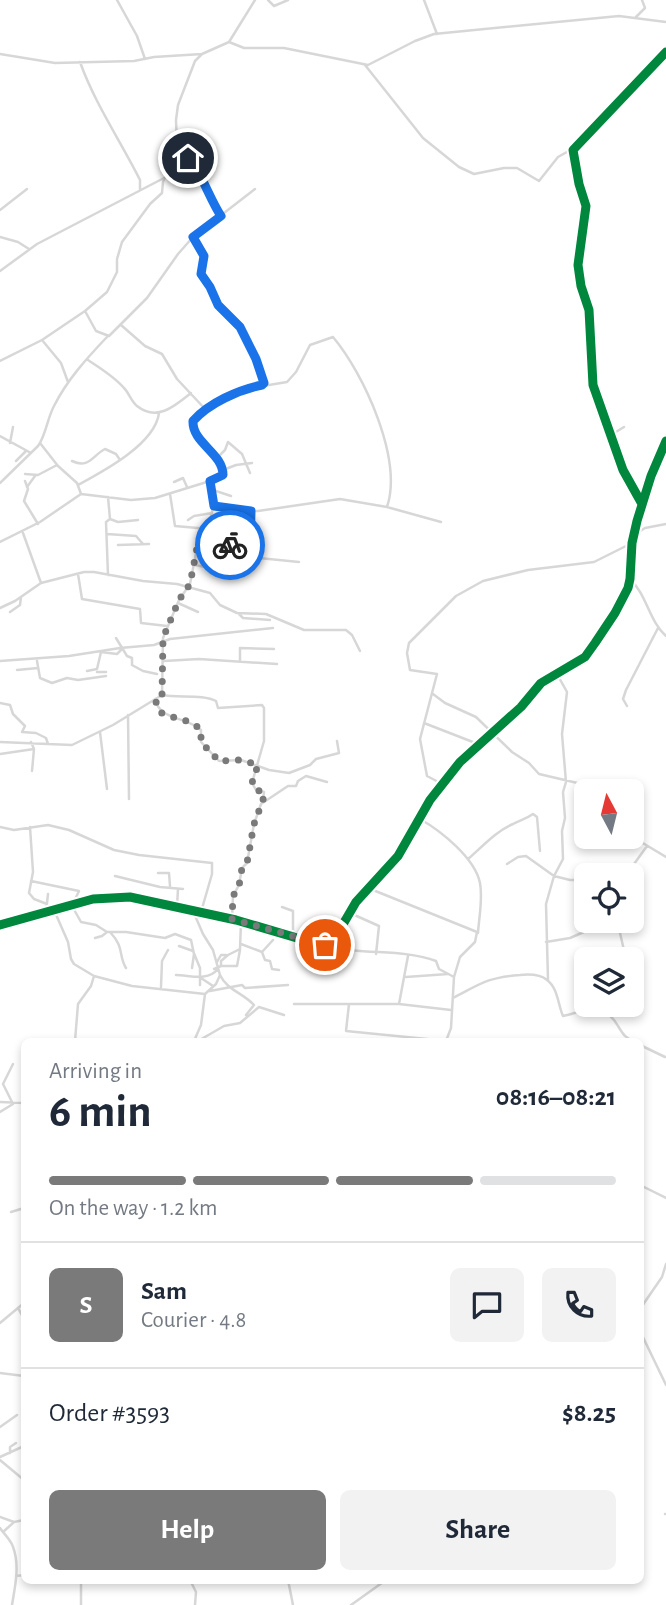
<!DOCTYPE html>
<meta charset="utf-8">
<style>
:root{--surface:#fff;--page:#f2f2f3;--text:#1f2937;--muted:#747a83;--line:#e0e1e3;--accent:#7a7a7a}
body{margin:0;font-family:"Alegreya Sans",sans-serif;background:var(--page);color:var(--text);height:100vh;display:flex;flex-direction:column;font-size:26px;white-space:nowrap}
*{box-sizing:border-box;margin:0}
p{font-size:23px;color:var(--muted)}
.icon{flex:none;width:38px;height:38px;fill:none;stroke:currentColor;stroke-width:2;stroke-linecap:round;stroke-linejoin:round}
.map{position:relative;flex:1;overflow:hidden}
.drawer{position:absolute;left:21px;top:1038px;width:623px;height:546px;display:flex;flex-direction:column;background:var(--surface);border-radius:10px;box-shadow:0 4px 10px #0003}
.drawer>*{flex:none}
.needle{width:46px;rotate:353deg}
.tools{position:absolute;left:574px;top:779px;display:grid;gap:14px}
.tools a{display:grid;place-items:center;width:70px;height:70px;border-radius:10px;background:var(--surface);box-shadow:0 4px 10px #0003;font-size:35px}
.pin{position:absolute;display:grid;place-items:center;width:60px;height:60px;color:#fff;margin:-30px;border:4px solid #fff;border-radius:50%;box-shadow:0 2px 7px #0007}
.courier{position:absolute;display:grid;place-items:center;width:70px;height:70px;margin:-35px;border:5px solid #1a73e8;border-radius:50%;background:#fff;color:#222;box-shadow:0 2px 9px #0007}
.headline em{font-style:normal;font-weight:600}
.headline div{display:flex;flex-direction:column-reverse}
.headline{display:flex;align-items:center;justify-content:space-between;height:119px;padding:0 28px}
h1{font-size:46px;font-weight:600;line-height:52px}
.bar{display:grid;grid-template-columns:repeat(4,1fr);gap:10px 7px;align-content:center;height:84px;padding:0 28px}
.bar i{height:9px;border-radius:5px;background:var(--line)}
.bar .on{background:var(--accent)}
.bar p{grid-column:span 4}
.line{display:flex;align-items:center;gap:18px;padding:0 28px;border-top:2px solid var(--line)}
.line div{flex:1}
.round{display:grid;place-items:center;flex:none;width:74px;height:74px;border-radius:10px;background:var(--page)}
.primary-button{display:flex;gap:14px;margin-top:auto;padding:14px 28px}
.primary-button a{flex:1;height:80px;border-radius:10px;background:var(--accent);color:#fff;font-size:28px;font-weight:600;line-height:80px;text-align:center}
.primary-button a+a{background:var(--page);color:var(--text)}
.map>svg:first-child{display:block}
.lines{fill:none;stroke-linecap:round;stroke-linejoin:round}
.minor{stroke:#d7d7d7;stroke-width:2.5}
.cycleway-casing{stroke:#fff;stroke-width:13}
.cycleway{stroke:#00873e;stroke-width:9}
.done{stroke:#7a7a7a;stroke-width:7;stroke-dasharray:0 12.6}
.route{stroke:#1a73e8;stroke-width:9}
</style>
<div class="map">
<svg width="666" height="1605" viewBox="0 0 666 1605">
<rect width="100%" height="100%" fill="#fff"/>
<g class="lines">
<path class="minor" d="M117 0 137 36 145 59
M268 0 274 6 288 0
M424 0 437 34
M636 17 645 8 642 0
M229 42 244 48H284L368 65 415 41 434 34 619 16 666 22
M0 54 55 63 134 61 154 57 202 54
M80 62C95 104 120 140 140 180V189
M365 65 423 138 459 167 474 174 504 168H517L539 181 558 157 574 148
M171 168 181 160 190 159 221 216
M0 210 27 189
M0 237 18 242 29 249
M193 238 204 256 201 274 210 287 218 305 240 327 255 359 264 383 262 385
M0 271 37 244 164 178
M85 311 96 331 109 336 147 298 178 254 193 237 255 189
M121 325 145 346 162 354 177 379 206 410 194 419 192 428C200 445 223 455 223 475L210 481
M42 340 61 363 68 382
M88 360C100 368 115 377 124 388 129 393 131 401 137 406 157 422 175 406 191 393
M0 361 42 340 85 311 107 292 117 272V259L122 242 150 204 162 193 163 182 177 147 176 120 178 105 195 61 202 54 229 42 255 0
M206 410 245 389 287 382 296 372 310 345 333 337C364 374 403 459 387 507
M611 435 624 427
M0 436 31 453
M10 443 13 427
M40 443 58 466 77 483 81 494
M217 458 225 450 228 442 242 454 250 473
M16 461 26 451
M72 461C89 469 92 456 105 449L116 454 120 460
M223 470 236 465 252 463
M25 474 38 475 57 465
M25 481 28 489 24 501 38 524
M174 482 183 478 187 487
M0 483 38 446C46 435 47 419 54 406 67 380 87 358 107 337
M78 485C104 471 155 444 159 413
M27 487 35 476
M213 490 231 496
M170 494 175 526 209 529 213 506
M108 497 110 519 106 522 108 575
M641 504 623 470 593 385 589 310 581 286 578 265 586 206 579 184 573 150 666 52
M110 519 118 522 138 520
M188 520 194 516 212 513
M23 533 41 583
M107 534 136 536 143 544
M634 535 645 528 666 524
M0 542 40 522 81 494 131 500 155 498 210 481 213 506 241 511H258L340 499 387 507 441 522
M118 545 149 544
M194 565 224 570H238L249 557 299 562
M78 574 82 599 140 609 141 623 167 626
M630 579C647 595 649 621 666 636
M178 603 198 612
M0 608 15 601 41 583 84 572H94L143 581 177 584 210 593 220 605 237 613 266 614 304 630H346L352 635 360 651
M10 612 20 605 21 597
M239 614 243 618 270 620
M116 638 127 656 132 658V665L143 671 157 674
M0 661 69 656 120 648 154 645 170 639 273 628
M37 661 40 678 52 683 67 678 78 680 106 676
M164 661 199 659 277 664
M240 661V648L274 649
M17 670 38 668
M87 671 97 669 101 652 117 654 123 648
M97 672H106
M433 694 445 703 476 717 512 752 529 763 539 774 586 785 584 793 586 799
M162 695C178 698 204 694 216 701L218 708 262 705 264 708V741L252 783 256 790 264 792 263 800
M155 699C160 721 186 716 201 730V742L219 761 241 760 269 770 289 773 310 765 316 759 339 753 337 741
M0 703 10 705 13 714 25 726 22 732 36 733 46 738 48 744
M627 706 623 699 626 690 658 628
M128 715 129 799
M424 723 478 744
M100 732 107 789
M0 742 72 745 113 725 162 695 163 638 179 600 190 584 197 548 203 542 250 546 251 511
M31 742 34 749 32 771
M0 754 34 749
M444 785 427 776 420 739 437 674 410 670 407 653 409 643 456 596 483 581 528 570 594 562 630 544
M586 785 602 791
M632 807 634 809
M420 819C441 831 475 858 480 883 483 899 479 917 478 933
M0 827 14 830 48 825 69 830 114 850 139 855 212 863V874L201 912
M30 827 33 872 29 893 34 899 47 904
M631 836 666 857
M468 859C482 847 496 831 513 824 520 820 526 819 533 814L537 817 540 851
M507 864 518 857 526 856 554 876 570 880H586
M158 873H169L170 886
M623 875 629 871 647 846
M115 876 160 887 183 889
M31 881 79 891 72 906 81 922 96 925 107 932H126L165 938 175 934 191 940 194 954 192 968
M368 888 477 932 475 942 460 957 454 977
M177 906 178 889
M282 907 293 911V937
M54 910 68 942 71 959 74 964 94 976 132 986 205 994
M193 911 203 934 213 950 220 975 216 984 205 994 201 1025 194 1041
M46 912 48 894
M350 913 379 926 376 954
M232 919 233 896 239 885 242 868 247 863 254 824 261 804 288 786H296L298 781 306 776 327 782
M617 920 626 959
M0 925 93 899 130 897 236 920 314 943 325 945 335 938 356 902 398 856 430 800 460 762 521 707 541 683 585 657 595 643 615 613 628 588 630 579 632 543 637 521 651 476 666 441
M110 932C125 948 118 955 126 968
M95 938 102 936 107 932
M546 942 570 938 593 928 601 929
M241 944 262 952 265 960 270 961 272 969 279 970
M326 945C362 956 401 948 436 961L439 969 454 977 451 1028 446 1041
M179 946 193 951 200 968V985
M262 952 273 940
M217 962 221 955H226
M221 966H237L240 950
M214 969 221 966V961L228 955 240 949 241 922
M176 975C190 975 207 982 218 969
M220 975C227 990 243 993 254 1005L246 1015
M406 977 448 974
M201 978 213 986
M548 980 546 904 554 876 563 859 562 831 565 818 563 792 566 782 562 734 567 692 557 674
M161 987 162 961 168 950
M210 991 242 985 245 988 288 985
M453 998C480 984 488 977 520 975 530 974 540 974 547 980 558 988 558 1005 563 1016 585 1011 603 1000 618 1026 623 1034 625 1038 634 1041
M294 1004H399L408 956
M349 1004 346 1031 447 1041
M399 1004 451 1010
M75 1041 78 1004 91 986 94 976
M198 1041 224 1026 240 1023 259 1007 284 1015
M640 1045 665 1057
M0 1102 24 1103
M13 1104 3 1084 13 1064
M0 1112 13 1104
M640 1185 666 1198
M11 1212 24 1208
M18 1308 24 1319
M640 1309 662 1277 666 1264
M0 1323 24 1303
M640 1331 666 1385
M0 1373 24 1376
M0 1427 17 1415
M10 1453V1447L16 1443
M0 1457 24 1446
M0 1460 24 1480
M665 1514H666
M0 1517 14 1522 24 1520
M0 1528C4 1534 11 1540 13 1547 20 1565 15 1587 12 1605
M3 1532 13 1523
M16 1576 24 1575
M190 1580 196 1592 195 1605
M288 1580 293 1605
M81 1605V1580
M351 1605 386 1580"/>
<defs>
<path id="cycleway" d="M642 504 623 470 593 385 589 310 581 286 578 265 586 206 579 184 573 150 666 52
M0 925 93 899 130 897 236 920 314 943 325 945 335 938 356 902 398 856 430 800 460 762 521 707 541 683 585 657 595 643 615 613 628 588 630 579 632 543 637 521 651 476 666 441"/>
</defs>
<use href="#cycleway" class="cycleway-casing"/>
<use href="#cycleway" class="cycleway"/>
</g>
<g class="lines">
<path class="done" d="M230 545 203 542 197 548 190 584 179 600 163 638 162 695 155 699 159 711 163 714C177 719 190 719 201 730V742L219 761 241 760 258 765 252 783 256 790 264 792 263 800 254 824 247 863 242 868 239 886 233 896 232 919 325 945"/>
<path class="route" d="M188 158C200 169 210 200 221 216L193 237 204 256 201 274 210 287 218 305 240 327 256 359 264 383 262 385C238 390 209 403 193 421 192 443 223 453 223 475L210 481 214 506 251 511 250 546 230 545"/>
</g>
</svg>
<div class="tools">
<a><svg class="needle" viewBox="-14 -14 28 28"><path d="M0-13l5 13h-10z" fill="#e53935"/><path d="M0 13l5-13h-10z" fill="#747a83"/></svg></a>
<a><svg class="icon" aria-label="locate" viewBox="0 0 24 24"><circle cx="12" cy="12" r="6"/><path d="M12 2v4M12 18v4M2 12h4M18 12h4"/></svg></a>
<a><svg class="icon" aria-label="layers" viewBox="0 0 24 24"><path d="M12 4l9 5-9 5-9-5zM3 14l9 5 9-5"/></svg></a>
</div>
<div class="pin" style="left:325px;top:945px;background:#ea580c"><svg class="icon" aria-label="bag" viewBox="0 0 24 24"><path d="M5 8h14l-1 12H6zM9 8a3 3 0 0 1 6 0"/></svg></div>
<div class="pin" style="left:188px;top:158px;background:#1f2937"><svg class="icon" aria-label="home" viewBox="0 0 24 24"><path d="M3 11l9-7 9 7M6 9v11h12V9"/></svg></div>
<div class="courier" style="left:230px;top:545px"><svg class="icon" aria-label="bike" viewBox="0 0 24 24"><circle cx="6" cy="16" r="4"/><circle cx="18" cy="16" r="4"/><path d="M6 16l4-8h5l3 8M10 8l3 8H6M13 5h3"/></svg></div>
<section class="drawer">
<div class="headline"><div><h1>6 min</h1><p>Arriving in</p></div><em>08:16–08:21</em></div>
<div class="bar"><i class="on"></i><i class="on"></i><i class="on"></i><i></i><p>On the way · 1.2 km</p></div>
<div class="line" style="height:126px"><b class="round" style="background:var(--accent);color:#fff">S</b><div><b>Sam</b><p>Courier · 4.8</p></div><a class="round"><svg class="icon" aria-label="chat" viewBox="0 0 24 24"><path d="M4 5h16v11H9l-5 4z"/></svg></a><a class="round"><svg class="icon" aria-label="phone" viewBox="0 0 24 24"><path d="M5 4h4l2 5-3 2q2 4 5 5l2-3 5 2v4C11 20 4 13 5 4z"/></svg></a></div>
<div class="line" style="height:91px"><div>Order #3593</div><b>$8.25</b></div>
<div class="primary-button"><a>Help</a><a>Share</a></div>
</section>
</div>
